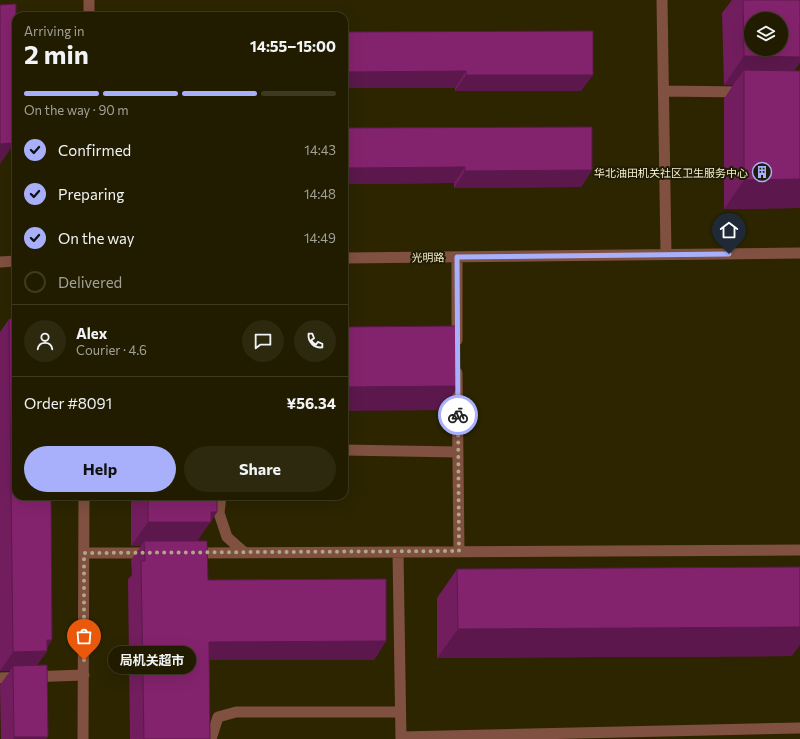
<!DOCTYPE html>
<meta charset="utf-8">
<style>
:root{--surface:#211c00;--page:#2d290f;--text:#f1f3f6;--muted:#a2a199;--line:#3e3a22;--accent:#a8b0fc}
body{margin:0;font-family:Commissioner,"Noto Sans SC",sans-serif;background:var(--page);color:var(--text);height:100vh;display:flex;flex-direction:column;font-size:15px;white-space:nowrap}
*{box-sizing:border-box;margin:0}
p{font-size:13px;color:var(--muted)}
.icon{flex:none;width:22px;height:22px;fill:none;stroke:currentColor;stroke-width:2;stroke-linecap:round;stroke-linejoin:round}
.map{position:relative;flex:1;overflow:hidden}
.drawer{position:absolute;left:12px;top:12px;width:336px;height:488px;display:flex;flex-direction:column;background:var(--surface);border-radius:12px;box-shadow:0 4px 16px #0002,0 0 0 1px var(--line)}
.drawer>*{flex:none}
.controls{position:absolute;left:744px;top:12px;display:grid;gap:8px}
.controls a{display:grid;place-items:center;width:44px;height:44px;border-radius:50%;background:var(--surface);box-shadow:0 4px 16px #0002,0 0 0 1px var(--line);font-size:20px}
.pin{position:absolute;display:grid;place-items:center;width:34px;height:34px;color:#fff;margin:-41px -17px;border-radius:50% 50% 50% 0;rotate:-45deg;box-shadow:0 0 4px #0007}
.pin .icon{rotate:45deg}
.courier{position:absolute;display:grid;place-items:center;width:40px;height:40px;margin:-20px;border:3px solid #a8b0fc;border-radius:50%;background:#fff;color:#222;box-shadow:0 1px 5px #0007}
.bubble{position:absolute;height:28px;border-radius:14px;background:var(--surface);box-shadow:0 4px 16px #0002,0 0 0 1px var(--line);font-size:13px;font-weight:700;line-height:28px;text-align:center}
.overview em{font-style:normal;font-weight:700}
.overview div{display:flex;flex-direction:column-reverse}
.overview{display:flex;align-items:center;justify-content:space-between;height:68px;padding:0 12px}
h1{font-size:26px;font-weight:700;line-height:30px}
.bar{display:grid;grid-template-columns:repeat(4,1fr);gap:6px 4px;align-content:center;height:48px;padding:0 12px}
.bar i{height:5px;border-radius:3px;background:var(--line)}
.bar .active{background:var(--accent)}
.bar p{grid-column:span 4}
.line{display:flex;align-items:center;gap:10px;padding:0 12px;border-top:1px solid var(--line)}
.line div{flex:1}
.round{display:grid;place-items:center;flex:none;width:42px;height:42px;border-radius:21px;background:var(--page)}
ol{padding:0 12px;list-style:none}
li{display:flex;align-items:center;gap:12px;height:44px}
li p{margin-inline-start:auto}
li .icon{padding:4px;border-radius:50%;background:var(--accent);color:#111;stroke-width:4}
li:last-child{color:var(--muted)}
li i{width:22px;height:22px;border:2px solid var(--line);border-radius:50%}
.primary-button{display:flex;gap:8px;margin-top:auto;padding:8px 12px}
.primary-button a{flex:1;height:46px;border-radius:24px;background:var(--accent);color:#111;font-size:16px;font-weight:700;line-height:46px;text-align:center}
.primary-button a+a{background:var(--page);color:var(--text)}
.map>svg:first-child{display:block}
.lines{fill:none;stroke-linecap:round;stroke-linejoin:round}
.service{stroke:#805040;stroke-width:11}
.wall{fill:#721e5e}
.shaded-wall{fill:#5c184c}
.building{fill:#84236d;stroke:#5c184c;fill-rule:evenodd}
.done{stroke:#afa884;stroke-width:4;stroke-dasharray:0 7.2}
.route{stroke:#a8b0fc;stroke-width:5}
.labels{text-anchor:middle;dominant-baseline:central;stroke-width:4;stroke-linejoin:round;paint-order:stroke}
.poi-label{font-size:11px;fill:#f5eecb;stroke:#201c05;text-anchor:end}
.street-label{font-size:11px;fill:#f5eecb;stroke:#201c05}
</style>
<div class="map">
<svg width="800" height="739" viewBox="0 0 800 739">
<rect width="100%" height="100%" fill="#2c2500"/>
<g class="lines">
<path class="service" d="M662 0 666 254
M89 16V0
M664 91 743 92
M457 257V340
M344 258 800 253
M0 262 16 261
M457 373 459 551
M344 450 458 452
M221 496 219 513 227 537 245 553
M398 552 401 739
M84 553H150
M193 553 800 550
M0 678 84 675
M401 737 800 728
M83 739 84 496
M211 739 218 717 236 712H400"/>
</g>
<path class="wall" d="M732 0H800V62L794 71H800V208L724 209V99L733 85H724L722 13Z
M344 32 581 91H455V88H344Z
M344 128 592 170 581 187 454 188V183L344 184Z
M9 319 52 640 47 647V651L37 665 46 739H1L0 685 10 671H0V332Z
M131 496H217V512L197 541 208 580 386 641 374 660H209L210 739H130L128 579 132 575 131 560 141 546H131Z
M457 569 792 656 437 658V598Z"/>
<path class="shaded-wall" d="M800 36V62L784 86 744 70 733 85H724L744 56Z
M466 71 455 88H344V72Z
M466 75H593L581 91H455Z
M15 143 0 164V144Z
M465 167 454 183 344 184V168Z
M592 170 581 187 454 188 465 171Z
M800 179V208L724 209 744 180Z
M459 386 442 410 344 411V387Z
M211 512H217L194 546 144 541 141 546H131L148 522Z
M800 627V645L792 656 437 658 458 629Z
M47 640H52L45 651H47L34 670 13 666 10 671H0L13 652Z
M386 641 374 660H196L209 642Z
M14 737H48L46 739H13Z"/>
<path class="building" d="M743 0H800V57L744 56ZM751 19H781V49H751Z
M16 4 15 143 0 144V5Z
M593 31V75H466V71L344 72V32Z
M744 70 800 71V179L744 180Z
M592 127V170L465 171V167L344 168V128Z
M9 319H16V496H51L52 640H47V651L13 652Z
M459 326V386L344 387V327Z
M148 496H217V512H211V522H148Z
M144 541H207L208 580 386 579V641L209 642 210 739H144L141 561H145Z
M800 567V627L458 629 457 569Z
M47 665 48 737H14L13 666Z"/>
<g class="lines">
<path class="done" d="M84 660V553L459 551 458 415"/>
<path class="route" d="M458 415 457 257 729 254"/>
</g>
<defs>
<symbol id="building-ring" viewBox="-11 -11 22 22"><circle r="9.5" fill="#201c05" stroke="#a8b0fc" stroke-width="1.5"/><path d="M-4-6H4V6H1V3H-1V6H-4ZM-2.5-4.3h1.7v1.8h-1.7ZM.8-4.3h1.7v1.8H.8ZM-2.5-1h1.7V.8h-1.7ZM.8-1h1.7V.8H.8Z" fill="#a8b0fc"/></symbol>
</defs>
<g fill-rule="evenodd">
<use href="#building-ring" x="751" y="161" width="22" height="22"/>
</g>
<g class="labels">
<g class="poi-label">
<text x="748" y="172">华北油田机关社区卫生服务中心</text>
</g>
<g class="street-label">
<text transform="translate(428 257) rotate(-1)">光明路</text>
</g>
</g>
</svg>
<div class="controls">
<a><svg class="icon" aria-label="layers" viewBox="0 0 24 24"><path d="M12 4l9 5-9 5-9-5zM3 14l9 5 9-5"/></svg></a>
</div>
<div class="pin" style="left:84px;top:660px;background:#ea580c"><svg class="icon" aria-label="bag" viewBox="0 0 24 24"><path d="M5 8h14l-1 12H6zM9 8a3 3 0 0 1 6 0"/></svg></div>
<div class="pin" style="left:729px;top:254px;background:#1f2937"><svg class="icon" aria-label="home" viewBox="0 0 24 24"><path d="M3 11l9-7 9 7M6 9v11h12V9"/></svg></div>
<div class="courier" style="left:458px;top:415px"><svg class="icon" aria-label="bike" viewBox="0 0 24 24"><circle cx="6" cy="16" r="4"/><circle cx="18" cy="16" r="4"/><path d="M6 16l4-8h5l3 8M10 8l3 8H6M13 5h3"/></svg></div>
<div class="bubble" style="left:108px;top:646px;width:88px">局机关超市</div>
<section class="drawer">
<div class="overview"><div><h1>2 min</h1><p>Arriving in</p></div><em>14:55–15:00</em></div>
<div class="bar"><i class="active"></i><i class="active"></i><i class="active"></i><i></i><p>On the way · 90 m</p></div>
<ol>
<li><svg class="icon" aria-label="check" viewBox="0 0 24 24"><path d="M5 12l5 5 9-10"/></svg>Confirmed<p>14:43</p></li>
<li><svg class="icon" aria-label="check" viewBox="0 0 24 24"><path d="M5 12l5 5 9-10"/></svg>Preparing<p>14:48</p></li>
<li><svg class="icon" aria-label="check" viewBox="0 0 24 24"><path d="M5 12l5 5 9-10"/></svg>On the way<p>14:49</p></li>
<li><i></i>Delivered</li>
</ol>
<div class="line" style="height:72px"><a class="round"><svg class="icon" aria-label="person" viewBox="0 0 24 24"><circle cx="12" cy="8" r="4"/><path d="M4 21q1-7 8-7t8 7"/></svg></a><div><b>Alex</b><p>Courier · 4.6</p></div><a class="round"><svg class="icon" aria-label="chat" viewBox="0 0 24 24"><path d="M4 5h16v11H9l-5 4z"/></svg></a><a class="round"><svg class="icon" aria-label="phone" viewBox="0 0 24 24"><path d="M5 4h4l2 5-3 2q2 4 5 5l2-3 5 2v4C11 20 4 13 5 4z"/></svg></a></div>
<div class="line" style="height:52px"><div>Order #8091</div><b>¥56.34</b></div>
<div class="primary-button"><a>Help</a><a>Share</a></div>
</section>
</div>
